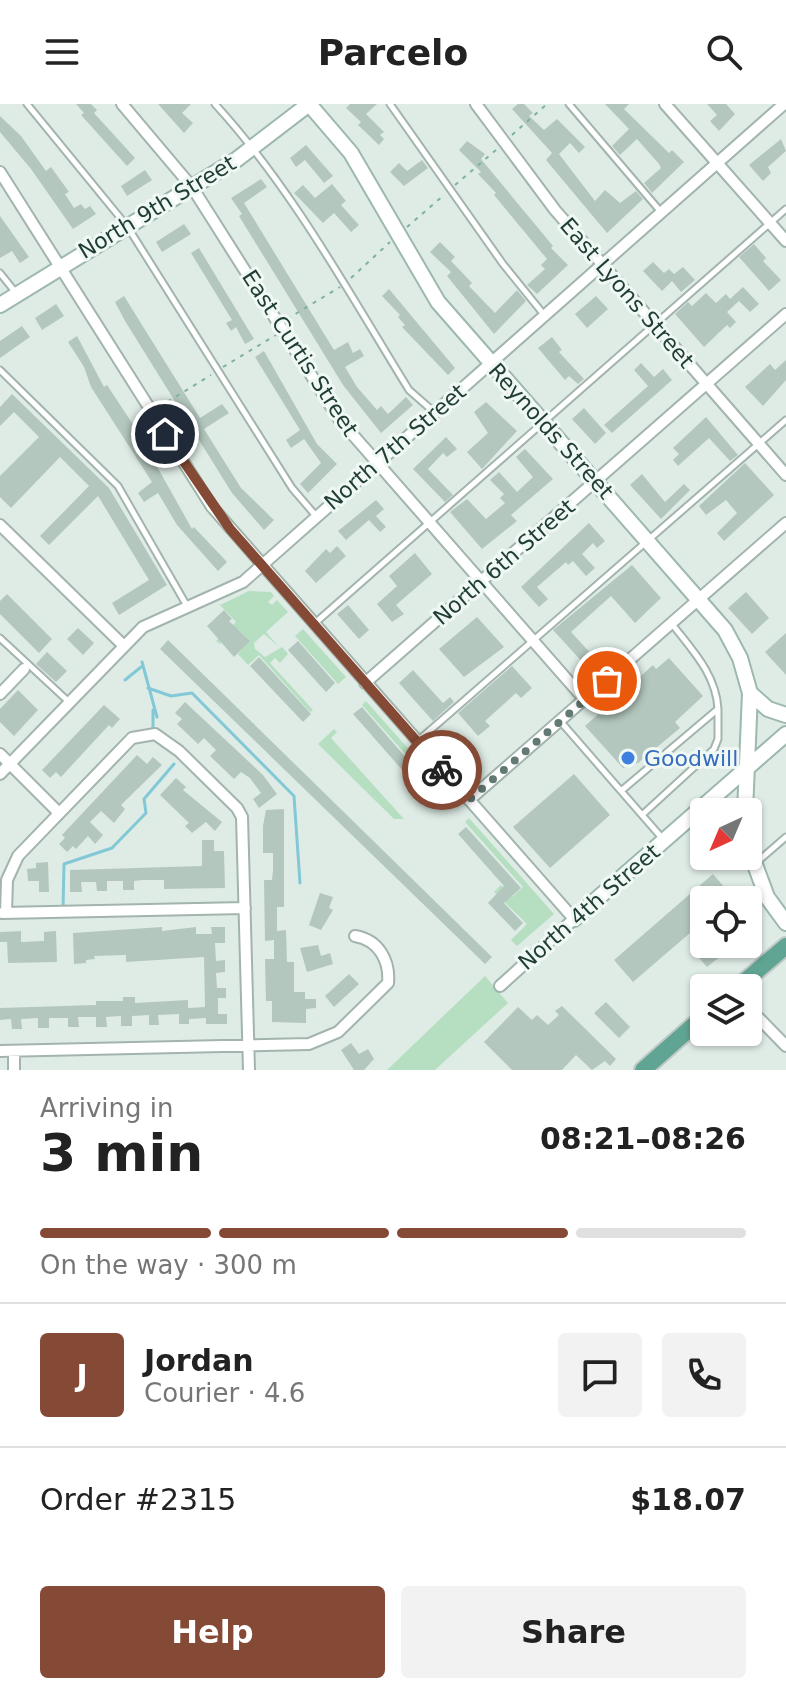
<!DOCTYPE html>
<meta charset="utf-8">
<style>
:root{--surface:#fff;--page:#f2f2f2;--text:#222;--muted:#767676;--line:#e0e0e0;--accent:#854a35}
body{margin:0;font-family:"DejaVu Sans",sans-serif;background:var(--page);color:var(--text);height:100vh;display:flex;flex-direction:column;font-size:30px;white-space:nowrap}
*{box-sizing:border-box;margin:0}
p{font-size:26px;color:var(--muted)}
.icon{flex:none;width:44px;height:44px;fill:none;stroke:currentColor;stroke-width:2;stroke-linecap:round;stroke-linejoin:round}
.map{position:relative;height:966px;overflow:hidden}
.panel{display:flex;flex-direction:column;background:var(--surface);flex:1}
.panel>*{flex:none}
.needle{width:52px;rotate:224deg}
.fabs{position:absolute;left:690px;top:694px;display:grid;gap:16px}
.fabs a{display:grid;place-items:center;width:72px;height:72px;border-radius:8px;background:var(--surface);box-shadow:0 2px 6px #0004;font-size:40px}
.pin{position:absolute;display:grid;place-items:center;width:68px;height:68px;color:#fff;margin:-34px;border:4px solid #fff;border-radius:50%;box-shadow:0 2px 8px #0007}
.courier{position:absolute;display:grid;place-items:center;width:80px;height:80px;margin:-40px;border:6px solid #854a35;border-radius:50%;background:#fff;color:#222;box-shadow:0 2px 10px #0007}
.overview em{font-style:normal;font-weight:600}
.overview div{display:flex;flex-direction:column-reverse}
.overview{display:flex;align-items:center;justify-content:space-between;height:136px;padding:0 40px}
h1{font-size:52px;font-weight:600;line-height:60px}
.bar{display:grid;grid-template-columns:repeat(4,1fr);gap:12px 8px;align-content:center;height:96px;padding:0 40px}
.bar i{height:10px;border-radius:6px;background:var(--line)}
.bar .active{background:var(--accent)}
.bar p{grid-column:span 4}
.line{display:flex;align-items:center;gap:20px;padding:0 40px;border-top:2px solid var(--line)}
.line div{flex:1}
.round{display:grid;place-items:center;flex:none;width:84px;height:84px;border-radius:8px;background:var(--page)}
.action{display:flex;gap:16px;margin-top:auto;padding:16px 40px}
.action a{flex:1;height:92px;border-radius:8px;background:var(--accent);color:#fff;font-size:32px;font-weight:600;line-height:92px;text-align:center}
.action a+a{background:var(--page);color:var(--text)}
header{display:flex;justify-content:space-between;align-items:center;height:104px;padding:0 40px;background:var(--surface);font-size:36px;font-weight:600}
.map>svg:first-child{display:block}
.green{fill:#b6dfc1}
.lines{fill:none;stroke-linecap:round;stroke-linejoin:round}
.stream{stroke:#82c8d6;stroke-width:3}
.building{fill:#b4c7bf}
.lane-casing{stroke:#a2b4ad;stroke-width:9}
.street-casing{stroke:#a2b4ad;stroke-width:14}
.secondary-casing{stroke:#9db8af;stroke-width:18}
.primary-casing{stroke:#c0c9c6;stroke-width:20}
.path{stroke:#7db2a2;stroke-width:2;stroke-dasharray:4 6;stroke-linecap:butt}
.lane{stroke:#fff;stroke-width:5}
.street{stroke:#fff;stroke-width:10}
.secondary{stroke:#fff;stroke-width:14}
.primary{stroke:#60a594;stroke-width:16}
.done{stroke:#627a73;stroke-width:8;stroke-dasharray:0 14.4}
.route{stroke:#854a35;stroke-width:10}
.shop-dot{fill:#3f7fe0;stroke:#f0f8f4;stroke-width:3}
.labels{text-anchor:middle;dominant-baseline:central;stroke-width:6;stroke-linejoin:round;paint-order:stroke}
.street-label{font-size:22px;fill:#1f3d35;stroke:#f0f8f4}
.shop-label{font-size:22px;fill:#366cbe;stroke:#f0f8f4;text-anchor:start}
</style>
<header><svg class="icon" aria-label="menu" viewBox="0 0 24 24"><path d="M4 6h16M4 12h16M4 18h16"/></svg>Parcelo<svg class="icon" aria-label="search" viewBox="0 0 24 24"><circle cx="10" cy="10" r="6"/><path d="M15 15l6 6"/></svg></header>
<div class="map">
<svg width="786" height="966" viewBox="0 0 786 966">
<rect width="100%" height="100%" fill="#dfece6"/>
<path class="green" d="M249 487 271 488 274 492 268 498 272 501 277 496 288 508 266 528 278 542 264 530 254 539 255 545 265 553 282 543 288 550 280 559 275 554 270 559 313 606 310 608 259 551 248 561 238 550 249 536 239 526 220 540 216 537 236 518 220 501Z
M303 525 346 573 338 580 295 532Z
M366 597 450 692 443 693 362 601Z
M334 625 337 628 331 634 404 715H394L318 640Z
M469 714 554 810 517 842 511 836 527 820 494 788 501 781 512 793 523 783 465 718Z
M485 872 508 899 435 966H387Z"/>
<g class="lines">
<path class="stream" d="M142 558 157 613
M125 576 141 563
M148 584 171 592 192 589 294 692 300 779
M153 627V606
M63 804 64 760 112 744 146 709 144 695 174 660"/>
</g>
<path class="building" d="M76 0H91L97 6 94 9 135 54 127 62 81 11 84 9Z
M158 0H191L182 9 193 19 184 29Z
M350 0H377L366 10 384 28 380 31 384 35 379 41 358 21 361 18 346 4Z
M518 0H524L533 9 529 12 544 26 557 15 585 43 579 49 570 39 559 50 595 97 605 86 620 99 636 87 643 95 607 129 546 56 552 49 512 5Z
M605 0H629L624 5 669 49 672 46 684 58 652 89 644 79 661 64 659 60 637 35 620 51 612 42 629 25Z
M707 0H726L735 10 719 27 710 17 717 11Z
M0 12 21 32 46 67 51 63 69 88 65 90 74 104 81 100 85 105 90 102 96 110 73 125 31 65 0 28Z
M781 35 786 47 768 63 771 69 763 77 749 61Z
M467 37 485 50 481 55 553 142 551 144 568 161 537 190 527 181 545 165 541 161 547 155 494 91 496 89 478 70 481 68 459 46Z
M306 41 333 72 324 79 305 56 296 63 290 54Z
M422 56 428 64 404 82 390 68 399 59 407 67Z
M145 66 152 76 127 92 121 82Z
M261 75 267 83 244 99 334 246 348 238 353 249 360 245 364 252 345 263 357 283 377 306 381 302 388 310 406 293 413 301 381 329 343 281 239 112 242 110 231 94Z
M332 80 346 97 341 101 359 121 351 128 334 109 323 119 294 89 303 81 315 94Z
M0 112 29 153 20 159 12 147 0 154Z
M184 120 191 130 162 148 156 138Z
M440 138 455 153 451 157 472 179 469 182 495 209 517 186 526 197 494 230 447 172 451 168 430 148Z
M754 140 766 154 763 157 781 176 769 187 739 153Z
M199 144 254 235 245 240 236 223 231 227 226 219 232 216 191 149Z
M653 158 664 169 669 165 674 170 683 163 695 176 681 188 672 177 662 187 643 167Z
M743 183 759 200 750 208 739 197 727 208 736 218 730 224 727 221 704 243 675 210 688 198 692 202 706 189 716 199 726 190 730 195Z
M389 185 455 264 448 271 402 223 405 221 398 213 400 211 382 192Z
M124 192 200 314 222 300 229 309 204 325 241 384 274 416 264 426 232 389 125 217 115 198Z
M596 192 608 205 587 224 575 210Z
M56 200 64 212 42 226 35 214Z
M22 222 30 233 0 254V237Z
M77 232 104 283 107 281 136 325 192 425 194 423 227 458 218 467 177 421 158 389 144 398 138 389 152 378 91 283 84 263 68 238Z
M552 233 562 246 559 248 584 275 578 280 569 272 565 276 538 244Z
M264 247 317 340 337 360 308 389 300 380 321 359 304 335 291 344 286 336 300 326 255 253Z
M786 256V276L763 302 745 283 770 260 775 266Z
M641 259 654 273 663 265 672 276 612 329 604 321 648 282 634 266Z
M12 290 109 384 167 481 119 511 112 499 149 476 98 392 49 441 40 432 89 382 60 353 11 404 0 393V372L39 333 14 308 0 322V303Z
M486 298 517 327 482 365 467 348 488 329 474 308Z
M584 304 606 329 595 340 572 315Z
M706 313 738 351 730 357 709 334 678 362 673 356 679 350 673 344Z
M446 333 457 345 447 353 443 349 428 365 453 391 445 398 413 365Z
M525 345 553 375 511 411 517 417 482 445 450 408 467 395 486 415 505 399 500 394 504 390 490 376 499 368 517 388 533 373 516 353Z
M745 359 774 391 724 437 717 429 737 409 726 396 706 411 699 402Z
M642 370 665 398 684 380 690 386 661 415 630 381Z
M376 396 384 405 376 412 386 423 380 428 369 416 346 436 338 427Z
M589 419 605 437 597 444 593 439 582 450 595 464 586 472 573 457 568 461 566 458 537 483 548 495 539 503 521 483Z
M337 442 346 452 316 479 305 467 326 445 330 449Z
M415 449 432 470 396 501 404 510 392 518 377 500 397 482 389 472Z
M632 461 661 494 635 519 611 492 571 528 595 554 586 562 553 526Z
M746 488 769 514 752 530 728 504Z
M7 490 52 535 39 549 0 510V497Z
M348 501 369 526 359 535 337 510Z
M224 506 232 515 229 517 250 537 234 553 207 522Z
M477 513 504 543 464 573 439 545Z
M78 524 94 539 83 551 67 535Z
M786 529V571L765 548Z
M168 536 492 853 485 860 160 545Z
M298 537 335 579 326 588 288 546Z
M47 548 67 567 56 578 36 560Z
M259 553 311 610 303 618 250 562Z
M669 554 703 592 675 618 680 624 638 659 623 664 585 622 653 561 656 565Z
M512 562 532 584 521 594 516 589 485 617 490 622 478 632 458 609Z
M413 566 443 599 450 593 454 598 433 617 399 579Z
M18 586 38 606 14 632 0 618V605Z
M185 598 263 671 277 690 259 704 253 695 261 689 250 674 241 668 234 675 210 652 216 646 204 634 198 640 177 620 182 615 175 609Z
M104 601 120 615 112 624 109 621 61 673 56 668 50 674 42 666Z
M362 603 441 694 433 701 353 610Z
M137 651 147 660 153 653 162 661 121 701 125 705 114 719 101 707 90 718 103 731 95 740 88 732 76 745 73 742 67 748 59 740 65 734 62 731Z
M574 670 610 711 550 764 513 723Z
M176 674 186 683 183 686 222 718 215 727 206 718 192 729 185 722 189 719 160 691Z
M284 705V803H277V827L286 826 287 858H294V888H305V895H316V904L306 905V919L272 918V897H266L265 855H274V836L265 837 264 776H272L273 766V749H263V722L266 706Z
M466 723 521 784 504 799 523 819 515 827 488 799 504 782 458 730Z
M202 736H214V747H224L225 784 164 785V776H143L134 777V786H123V777H107V787H97L96 778H81L82 788H70V766L202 762Z
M48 758 49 788H39V777H28L27 765 36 764V759Z
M713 770 732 792 728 796H704V817L633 878 614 856Z
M320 789 333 793 329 804 333 806 321 826 309 821Z
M162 823V827L196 823V830H212L211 823H225V839H215L216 857 225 856V868L216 869 217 884H226V894H218V910H227V920H206V914L189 915V920H179V910L158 911 159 921H149V911L132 912V922H121V912L106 913 107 923H96V913H78L79 923H68V914H49V924H38V914L21 915 22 925H12L11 915 0 916V904L96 901V897H123V893H135V899L188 896V904L205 903 204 853 126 858V851L94 852 95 855 86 856V859L74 860 73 829Z
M21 827V838L44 837V828L56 827 57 858 8 859 7 838H0V828Z
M700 840H736L707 863 693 847Z
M318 841 321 852 330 849 333 860 307 868 300 844Z
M349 870 359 880 334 903 325 892Z
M606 898 630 923 619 934 594 909Z
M562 902 616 955 610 962 605 957 592 966 576 951 562 966H512L484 938 518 903 532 916 537 911 548 921 559 911 555 907Z
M351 939 359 950 368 945 374 955 364 966H354L341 946Z"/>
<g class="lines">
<defs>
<path id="lane" d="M27 0 127 122 292 384 316 412
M215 0C292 84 349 189 409 286L434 308
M390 0 503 160 545 212
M569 0 661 108
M0 169 16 189
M0 266 118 382 187 502
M314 520 786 105
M0 534 69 598
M561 618 662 734
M419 636 786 316
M621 687 718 605C716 570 692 546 672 520
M642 711 714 645 718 635V606
M757 758 786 733"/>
<path id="street" d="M122 0 192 83 339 315 585 596
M476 0 555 106 786 371
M665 0 786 137
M0 68 212 403 574 815 500 882
M0 421 124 542
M365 579 786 210
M0 590 24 565
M0 650 58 708
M0 670 143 523 243 478 784 0
M469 696 786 419
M2 809 245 804
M6 809 7 776 18 752 132 634 155 630 179 647 237 704 242 713 249 966
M748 903 786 942
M0 947 309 940 338 928 388 879C390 857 379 836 355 832
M14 947V966"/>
<path id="secondary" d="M309 0 351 49 438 198 725 526 740 554 750 589 745 708
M0 201 236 56 309 0
M750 589 768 605 786 611
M748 742 767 793 786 819
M574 815 786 630"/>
<path id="primary" d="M737 884 786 842
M643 966 704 912"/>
</defs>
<use href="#lane" class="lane-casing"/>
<use href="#street" class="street-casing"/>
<use href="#secondary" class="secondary-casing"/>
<use href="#primary" class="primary-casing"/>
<path class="path" d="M512 31 547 0
M455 81 496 46
M407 123 444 91
M351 174 390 138
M287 215 340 183
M223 263 276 231
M159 303 211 271"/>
<use href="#lane" class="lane"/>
<use href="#street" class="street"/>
<use href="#secondary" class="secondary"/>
<use href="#primary" class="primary"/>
</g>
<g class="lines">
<path class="done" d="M442 666 469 696 607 577"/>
<path class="route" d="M165 330 230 425 442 666"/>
</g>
<circle class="shop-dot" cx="628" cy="654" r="8"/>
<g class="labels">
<g class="street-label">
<text transform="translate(157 103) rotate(-31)">North 9th Street</text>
<text transform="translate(627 189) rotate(49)">East Lyons Street</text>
<text transform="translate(300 249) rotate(57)">East Curtis Street</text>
<text transform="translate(551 327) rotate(48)">Reynolds Street</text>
<text transform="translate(395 343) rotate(-41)">North 7th Street</text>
<text transform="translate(504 458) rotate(-41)">North 6th Street</text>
<text transform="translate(589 803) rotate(-41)">North 4th Street</text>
</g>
<g class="shop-label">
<text x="644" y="654">Goodwill</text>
</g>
</g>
</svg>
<div class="fabs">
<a><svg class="needle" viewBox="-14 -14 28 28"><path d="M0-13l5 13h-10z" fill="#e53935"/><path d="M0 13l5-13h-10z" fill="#767676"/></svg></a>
<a><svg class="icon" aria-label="locate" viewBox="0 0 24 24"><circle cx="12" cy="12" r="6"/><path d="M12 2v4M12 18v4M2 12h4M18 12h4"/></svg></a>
<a><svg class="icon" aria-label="layers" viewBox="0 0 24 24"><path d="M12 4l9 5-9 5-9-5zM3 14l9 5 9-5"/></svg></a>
</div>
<div class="pin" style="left:607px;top:577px;background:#ea580c"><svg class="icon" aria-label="bag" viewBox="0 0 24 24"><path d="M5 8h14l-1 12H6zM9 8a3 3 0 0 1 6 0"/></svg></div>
<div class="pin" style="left:165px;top:330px;background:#1f2937"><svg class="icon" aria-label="home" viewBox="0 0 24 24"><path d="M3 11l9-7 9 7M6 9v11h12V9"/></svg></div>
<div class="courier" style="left:442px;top:666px"><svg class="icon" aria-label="bike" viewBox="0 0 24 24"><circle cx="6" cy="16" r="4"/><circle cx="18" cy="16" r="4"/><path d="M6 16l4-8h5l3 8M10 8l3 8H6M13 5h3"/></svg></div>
</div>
<section class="panel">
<div class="overview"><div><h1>3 min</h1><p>Arriving in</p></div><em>08:21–08:26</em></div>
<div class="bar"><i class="active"></i><i class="active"></i><i class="active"></i><i></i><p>On the way · 300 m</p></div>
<div class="line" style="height:144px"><b class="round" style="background:var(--accent);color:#fff">J</b><div><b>Jordan</b><p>Courier · 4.6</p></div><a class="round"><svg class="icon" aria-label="chat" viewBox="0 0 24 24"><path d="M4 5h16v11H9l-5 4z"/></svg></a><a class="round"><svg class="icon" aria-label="phone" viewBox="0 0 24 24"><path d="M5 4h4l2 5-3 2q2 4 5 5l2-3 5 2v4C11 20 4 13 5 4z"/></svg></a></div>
<div class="line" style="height:104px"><div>Order #2315</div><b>$18.07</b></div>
<div class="action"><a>Help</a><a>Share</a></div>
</section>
